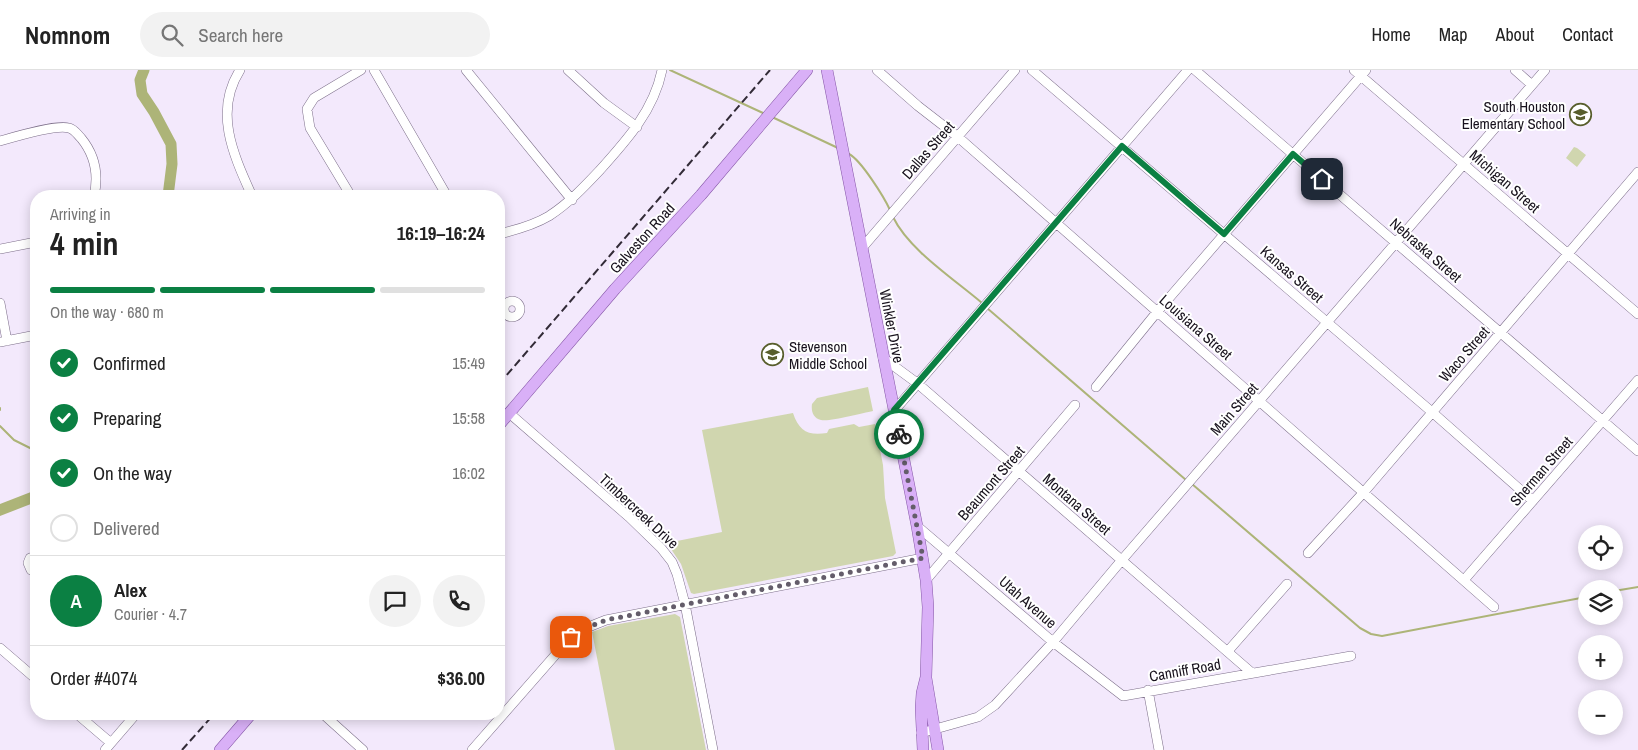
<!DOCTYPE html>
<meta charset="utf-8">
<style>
:root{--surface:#fff;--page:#f2f2f2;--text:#222;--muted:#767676;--line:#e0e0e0;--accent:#0b8043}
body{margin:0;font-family:"Archivo Narrow",sans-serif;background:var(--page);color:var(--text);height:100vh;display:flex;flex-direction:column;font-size:19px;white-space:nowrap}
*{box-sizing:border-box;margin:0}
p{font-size:16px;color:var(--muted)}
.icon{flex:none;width:28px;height:28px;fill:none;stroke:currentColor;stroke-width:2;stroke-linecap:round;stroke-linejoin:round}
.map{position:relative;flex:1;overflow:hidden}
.drawer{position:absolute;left:30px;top:120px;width:475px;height:530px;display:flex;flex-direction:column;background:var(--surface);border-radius:20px;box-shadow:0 2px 12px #0003}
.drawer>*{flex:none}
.buttons{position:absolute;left:1578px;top:455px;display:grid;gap:10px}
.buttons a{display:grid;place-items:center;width:45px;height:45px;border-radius:50%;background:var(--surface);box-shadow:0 2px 12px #0003;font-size:25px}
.pin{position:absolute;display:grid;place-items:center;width:42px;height:42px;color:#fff;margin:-21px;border-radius:10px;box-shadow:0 2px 8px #0006}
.courier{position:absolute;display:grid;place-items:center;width:50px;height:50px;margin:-25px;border:4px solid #0b8043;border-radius:50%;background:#fff;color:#222;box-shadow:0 1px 6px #0007}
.headline em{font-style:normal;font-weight:700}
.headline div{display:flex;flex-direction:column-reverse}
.headline{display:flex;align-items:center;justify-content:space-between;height:85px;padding:0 20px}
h1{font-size:32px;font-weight:700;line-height:38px}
.bar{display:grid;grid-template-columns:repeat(4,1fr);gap:8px 5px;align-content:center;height:60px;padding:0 20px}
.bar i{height:6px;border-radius:4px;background:var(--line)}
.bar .current{background:var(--accent)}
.bar p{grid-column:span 4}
.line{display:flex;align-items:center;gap:12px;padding:0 20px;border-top:1px solid var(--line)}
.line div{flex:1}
.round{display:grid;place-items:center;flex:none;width:52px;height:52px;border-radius:26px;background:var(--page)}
ol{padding:0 20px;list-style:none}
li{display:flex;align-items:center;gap:15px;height:55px}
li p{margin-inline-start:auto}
li .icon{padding:5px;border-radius:50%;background:var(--accent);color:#fff;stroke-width:4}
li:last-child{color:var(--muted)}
li i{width:28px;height:28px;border:2px solid var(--line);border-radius:50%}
header{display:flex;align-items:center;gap:30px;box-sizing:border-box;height:70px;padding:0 25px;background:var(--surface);border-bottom:1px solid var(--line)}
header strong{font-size:24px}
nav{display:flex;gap:28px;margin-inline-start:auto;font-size:18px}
.search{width:350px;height:45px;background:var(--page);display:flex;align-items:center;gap:12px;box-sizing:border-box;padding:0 18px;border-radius:28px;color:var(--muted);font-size:19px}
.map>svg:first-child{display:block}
.green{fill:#d0d6af}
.water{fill:#adb478}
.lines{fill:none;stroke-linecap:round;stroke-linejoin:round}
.stream{stroke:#adb478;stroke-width:2}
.river{stroke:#adb478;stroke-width:11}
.minor-casing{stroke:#7d6f8a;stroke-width:10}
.major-casing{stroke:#8556a7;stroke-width:12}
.minor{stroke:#fff;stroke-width:9}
.major{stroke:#d9b0f7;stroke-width:11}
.rail{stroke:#322b37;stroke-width:2;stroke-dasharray:8 4;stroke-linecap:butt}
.done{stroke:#645d6a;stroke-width:5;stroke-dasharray:0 9}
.route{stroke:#0b8043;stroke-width:6}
.labels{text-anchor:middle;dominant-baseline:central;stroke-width:4;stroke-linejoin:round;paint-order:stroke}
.poi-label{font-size:15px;fill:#17111c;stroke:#fff;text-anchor:end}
.street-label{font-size:15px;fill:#17111c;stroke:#fff}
</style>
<header>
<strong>Nomnom</strong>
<div class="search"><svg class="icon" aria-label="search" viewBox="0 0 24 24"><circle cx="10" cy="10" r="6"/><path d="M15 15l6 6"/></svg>Search here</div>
<nav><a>Home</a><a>Map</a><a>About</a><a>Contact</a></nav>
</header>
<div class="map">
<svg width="1638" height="680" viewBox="0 0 1638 680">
<rect width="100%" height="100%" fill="#f3e9fc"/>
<path class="green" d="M1574 77 1577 78 1586 85 1577 97 1566 88Z
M868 317 873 341C862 343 830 352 821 350 813 348 811 341 812 334L817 328Z
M793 343C799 361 808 366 827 363L829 359 854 354 859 357 875 354 883 395 885 428 896 483 893 486 694 524 691 523 681 494 667 473 722 462 702 360Z
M675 544 680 547 706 680H615L592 562 608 556Z"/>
<path class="water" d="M36 420V432L0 446V434Z"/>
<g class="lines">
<path class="stream" d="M670 0 763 43
M772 47 838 78
M849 84C861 90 884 127 890 140
M893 147C909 180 954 209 982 233
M987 238 1186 410
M0 338V340
M0 356 14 370 36 381
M1192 414 1360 558 1371 564 1382 566 1586 527
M1614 521 1638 517"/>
<path class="river" d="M144 0 140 10 142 24 154 42 171 74 172 94 168 126"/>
<defs>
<path id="minor" d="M240 0C213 42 234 86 252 126
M374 0 447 126
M466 0 572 130
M568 0 604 33 637 57
M877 0 918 36 958 67 1494 537
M1032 0 1432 342 1533 431
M1195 0 1638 381
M1354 0 1638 244
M1515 0 1532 15
M0 71C14 67 56 54 69 58 74 59 77 64 81 68 95 85 99 104 94 126
M351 126 310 58 307 39 314 28 361 0
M499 164C516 160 534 155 549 146 569 133 584 117 600 100 627 70 654 40 662 0
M862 178 1015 0
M0 179 36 172
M504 239a8 8 0 1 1 16 0a8 8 0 1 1-16 0Z
M0 233 7 271
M0 272 36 265
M883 288 917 313 1252 603
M1096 317 1157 242 1366 0
M894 341 1188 0
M509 343 629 447 661 478 672 492 677 504 685 534 713 680
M917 456 1053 572 1123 626 1351 586
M1308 483 1364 422 1638 102
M36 486 30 488 28 493 31 500 36 502
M926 510 1075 335
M1464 510 1638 310
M0 578 36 609
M1228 581 1287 514
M1148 620 1159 680
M77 644 111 673
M323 644 363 680
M921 663 978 647 995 635 1053 572 1121 491 1545 0
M105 680 136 644
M472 680 571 567 581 560 606 550 923 488"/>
<path id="major" d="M827 0 917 456 926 510 928 537 926 607 922 623 921 638 923 680
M499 355 615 219 701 125 807 0
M926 608 938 680
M220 680 251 644"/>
</defs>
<use href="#minor" class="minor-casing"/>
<use href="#major" class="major-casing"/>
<use href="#minor" class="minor"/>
<use href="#major" class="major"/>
<path class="rail" d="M499 314 770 0
M182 680 214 644"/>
</g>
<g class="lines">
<path class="done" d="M571 567 581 560 606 550 923 488 899 364"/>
<path class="route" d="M899 364 894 340 1122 76 1224 164 1293 84 1322 109"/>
</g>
<defs>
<symbol id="school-ring" viewBox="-11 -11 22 22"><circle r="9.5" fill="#fff" stroke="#585e2c" stroke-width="1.5"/><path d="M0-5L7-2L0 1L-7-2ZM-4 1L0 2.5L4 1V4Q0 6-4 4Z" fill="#585e2c"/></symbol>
</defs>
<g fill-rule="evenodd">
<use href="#school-ring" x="1568" y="32" width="25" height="25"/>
<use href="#school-ring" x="760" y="272" width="25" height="25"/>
</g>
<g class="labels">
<g class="poi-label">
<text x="1565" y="36">South Houston<tspan x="1565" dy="17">Elementary School</tspan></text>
<text x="789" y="276" text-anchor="start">Stevenson<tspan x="789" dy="17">Middle School</tspan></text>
</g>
<g class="street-label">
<text transform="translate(928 80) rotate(-49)">Dallas Street</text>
<text transform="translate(1505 111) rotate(41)">Michigan Street</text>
<text transform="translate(642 168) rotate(-48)">Galveston Road</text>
<text transform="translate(1426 180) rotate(41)">Nebraska Street</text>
<text transform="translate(1292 204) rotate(41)">Kansas Street</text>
<text transform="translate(892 256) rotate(79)">Winkler Drive</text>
<text transform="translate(1196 257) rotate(41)">Louisiana Street</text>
<text transform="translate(1464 284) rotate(-49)">Waco Street</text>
<text transform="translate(1234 339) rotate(-49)">Main Street</text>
<text transform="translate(1541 401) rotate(-49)">Sherman Street</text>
<text transform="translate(991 413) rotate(-49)">Beaumont Street</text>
<text transform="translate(1077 434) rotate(41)">Montana Street</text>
<text transform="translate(639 441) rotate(43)">Timbercreek Drive</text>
<text transform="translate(1028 532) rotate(41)">Utah Avenue</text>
<text transform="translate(1185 600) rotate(-10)">Canniff Road</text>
</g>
</g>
</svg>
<div class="buttons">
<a><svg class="icon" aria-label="locate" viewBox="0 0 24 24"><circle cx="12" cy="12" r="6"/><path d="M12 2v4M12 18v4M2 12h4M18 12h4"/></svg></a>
<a><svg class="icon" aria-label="layers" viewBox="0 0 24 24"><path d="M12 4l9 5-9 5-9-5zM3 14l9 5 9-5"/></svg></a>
<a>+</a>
<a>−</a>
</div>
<div class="pin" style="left:571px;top:567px;background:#ea580c"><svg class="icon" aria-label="bag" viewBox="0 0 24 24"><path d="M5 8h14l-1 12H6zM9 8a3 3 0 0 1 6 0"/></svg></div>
<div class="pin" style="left:1322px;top:109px;background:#1f2937"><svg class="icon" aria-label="home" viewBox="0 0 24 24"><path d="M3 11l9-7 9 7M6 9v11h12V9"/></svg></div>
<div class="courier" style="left:899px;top:364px"><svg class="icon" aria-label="bike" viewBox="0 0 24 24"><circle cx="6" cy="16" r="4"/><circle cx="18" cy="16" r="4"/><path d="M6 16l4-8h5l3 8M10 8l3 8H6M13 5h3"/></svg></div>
<section class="drawer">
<div class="headline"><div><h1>4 min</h1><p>Arriving in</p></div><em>16:19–16:24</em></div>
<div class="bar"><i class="current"></i><i class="current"></i><i class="current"></i><i></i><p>On the way · 680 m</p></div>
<ol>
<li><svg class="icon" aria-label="check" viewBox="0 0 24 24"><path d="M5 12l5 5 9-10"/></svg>Confirmed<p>15:49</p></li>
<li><svg class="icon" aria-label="check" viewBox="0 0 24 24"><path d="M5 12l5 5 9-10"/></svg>Preparing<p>15:58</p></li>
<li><svg class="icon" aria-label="check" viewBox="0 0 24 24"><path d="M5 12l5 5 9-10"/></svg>On the way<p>16:02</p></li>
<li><i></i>Delivered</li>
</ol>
<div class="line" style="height:90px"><b class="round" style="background:var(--accent);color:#fff">A</b><div><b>Alex</b><p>Courier · 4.7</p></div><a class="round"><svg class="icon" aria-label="chat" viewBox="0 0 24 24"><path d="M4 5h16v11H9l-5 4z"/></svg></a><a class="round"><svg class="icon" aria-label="phone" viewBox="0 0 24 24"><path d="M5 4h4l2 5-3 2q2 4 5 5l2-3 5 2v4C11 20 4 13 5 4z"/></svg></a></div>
<div class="line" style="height:65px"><div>Order #4074</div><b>$36.00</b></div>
</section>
</div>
